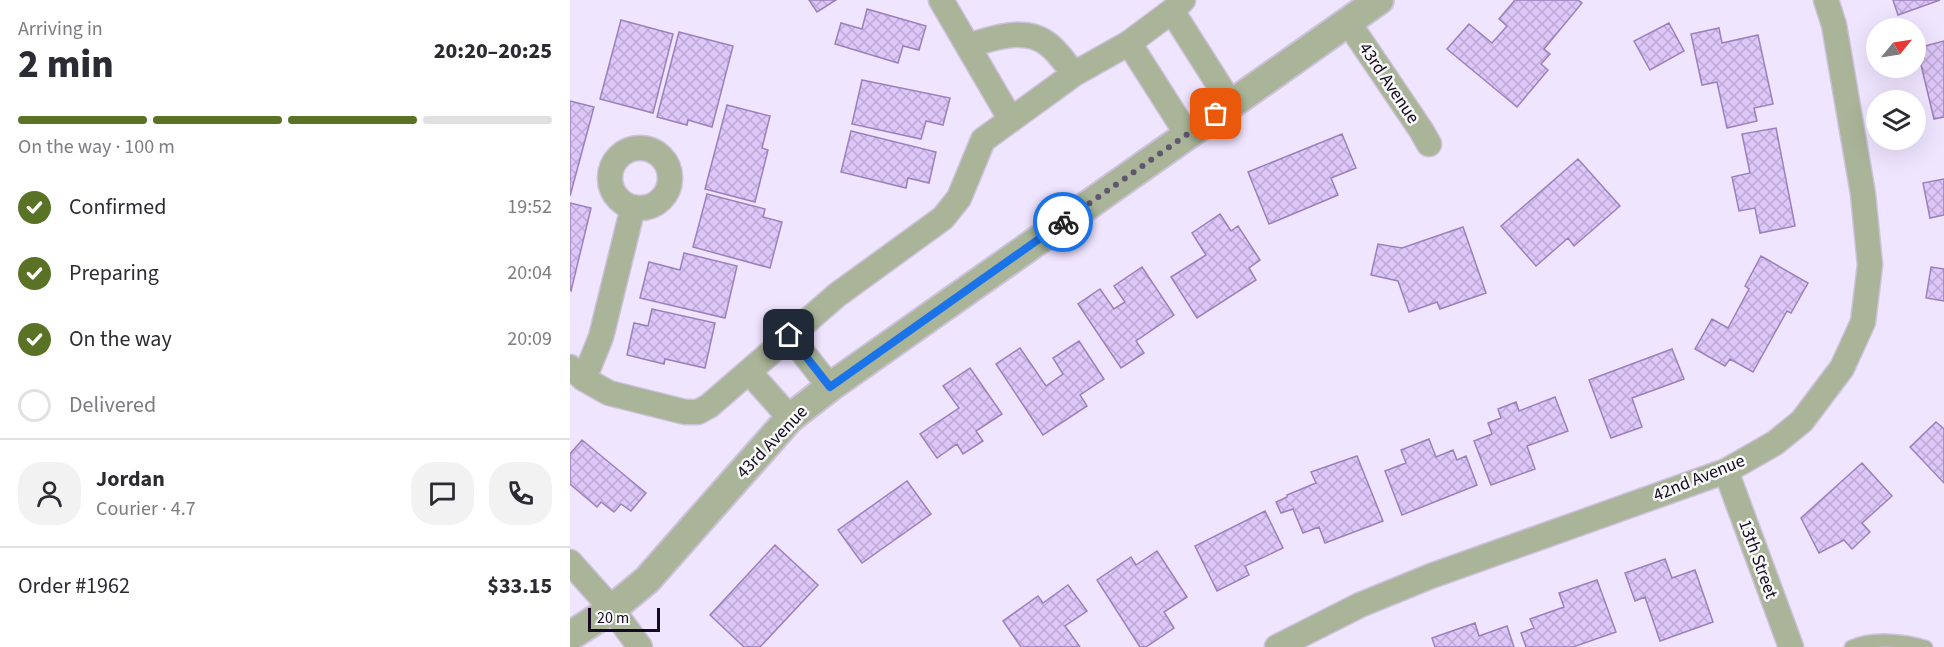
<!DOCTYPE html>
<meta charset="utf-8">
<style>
:root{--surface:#fff;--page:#f2f2f3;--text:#2b2b33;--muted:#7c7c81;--line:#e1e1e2;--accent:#597225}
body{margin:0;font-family:"Source Sans 3",sans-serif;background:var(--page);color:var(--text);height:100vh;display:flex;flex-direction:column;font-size:22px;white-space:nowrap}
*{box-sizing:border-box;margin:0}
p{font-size:20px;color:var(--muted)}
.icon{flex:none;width:33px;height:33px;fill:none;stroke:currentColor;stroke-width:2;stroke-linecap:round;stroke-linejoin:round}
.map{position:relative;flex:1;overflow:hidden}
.panel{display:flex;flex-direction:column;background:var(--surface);width:570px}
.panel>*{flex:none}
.needle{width:39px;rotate:60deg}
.controls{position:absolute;left:1296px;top:18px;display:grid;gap:12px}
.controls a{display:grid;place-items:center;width:60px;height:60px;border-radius:50%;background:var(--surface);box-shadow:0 6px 24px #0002;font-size:30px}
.scale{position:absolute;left:18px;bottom:15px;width:72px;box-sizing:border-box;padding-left:6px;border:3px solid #14091e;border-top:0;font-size:16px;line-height:21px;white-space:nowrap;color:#14091e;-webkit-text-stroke:4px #f8f8f8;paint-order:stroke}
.pin{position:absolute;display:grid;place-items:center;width:51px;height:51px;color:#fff;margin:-26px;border-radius:12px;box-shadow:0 3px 9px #0006}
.courier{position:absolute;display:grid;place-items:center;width:60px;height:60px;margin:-30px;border:4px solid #1a73e8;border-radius:50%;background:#fff;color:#222;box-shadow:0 2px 8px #0007}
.headline em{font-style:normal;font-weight:800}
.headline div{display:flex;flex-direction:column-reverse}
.headline{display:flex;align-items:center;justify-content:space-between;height:102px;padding:0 18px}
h1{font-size:39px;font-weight:800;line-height:45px}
.bar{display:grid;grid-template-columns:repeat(4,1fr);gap:9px 6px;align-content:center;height:72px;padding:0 18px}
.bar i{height:8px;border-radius:4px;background:var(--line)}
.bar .on{background:var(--accent)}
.bar p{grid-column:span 4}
.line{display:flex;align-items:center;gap:15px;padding:0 18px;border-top:2px solid var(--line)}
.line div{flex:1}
.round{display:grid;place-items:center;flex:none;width:63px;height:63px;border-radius:24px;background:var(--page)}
ol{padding:0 18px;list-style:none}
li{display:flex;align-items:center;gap:18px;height:66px}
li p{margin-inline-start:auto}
li .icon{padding:6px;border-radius:50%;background:var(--accent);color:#fff;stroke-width:4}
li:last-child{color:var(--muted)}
li i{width:33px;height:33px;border:3px solid var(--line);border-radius:50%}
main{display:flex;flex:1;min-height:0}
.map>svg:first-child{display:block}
.building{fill:url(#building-cross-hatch);stroke:#9c80bc;stroke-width:1.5}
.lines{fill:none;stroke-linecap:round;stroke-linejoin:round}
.service-casing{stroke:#cdc2db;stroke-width:15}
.minor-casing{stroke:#cdc2db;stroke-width:27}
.tertiary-casing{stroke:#cdc2db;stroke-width:32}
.service{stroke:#a9b498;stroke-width:12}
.minor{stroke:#a9b498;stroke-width:24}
.tertiary{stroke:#a9b498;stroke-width:28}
.done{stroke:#61566d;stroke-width:6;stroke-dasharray:0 10.8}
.route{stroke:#1a73e8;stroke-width:8}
.labels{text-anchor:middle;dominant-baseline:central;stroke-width:5;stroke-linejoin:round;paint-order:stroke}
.street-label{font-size:18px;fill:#14091e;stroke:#f8f8f8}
</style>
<main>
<section class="panel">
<div class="headline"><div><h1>2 min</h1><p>Arriving in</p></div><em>20:20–20:25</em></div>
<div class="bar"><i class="on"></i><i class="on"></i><i class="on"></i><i></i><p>On the way · 100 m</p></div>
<ol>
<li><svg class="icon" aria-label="check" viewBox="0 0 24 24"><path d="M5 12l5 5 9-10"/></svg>Confirmed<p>19:52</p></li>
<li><svg class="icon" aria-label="check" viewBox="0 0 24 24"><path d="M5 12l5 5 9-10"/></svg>Preparing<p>20:04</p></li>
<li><svg class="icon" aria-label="check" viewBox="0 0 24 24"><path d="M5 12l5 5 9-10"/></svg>On the way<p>20:09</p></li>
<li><i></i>Delivered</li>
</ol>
<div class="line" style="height:108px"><a class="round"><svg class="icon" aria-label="person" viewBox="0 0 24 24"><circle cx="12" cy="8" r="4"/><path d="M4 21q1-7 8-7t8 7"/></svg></a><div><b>Jordan</b><p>Courier · 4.7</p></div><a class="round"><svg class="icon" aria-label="chat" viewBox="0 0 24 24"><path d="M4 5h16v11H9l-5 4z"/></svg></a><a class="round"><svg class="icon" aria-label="phone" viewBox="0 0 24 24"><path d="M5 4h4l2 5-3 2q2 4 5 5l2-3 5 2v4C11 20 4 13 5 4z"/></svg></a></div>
<div class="line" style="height:78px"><div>Order #1962</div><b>$33.15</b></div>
</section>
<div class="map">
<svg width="1374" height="647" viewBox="0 0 1374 647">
<defs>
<pattern id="building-cross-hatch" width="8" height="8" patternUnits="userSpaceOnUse" patternTransform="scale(1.5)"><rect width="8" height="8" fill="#ddc6f8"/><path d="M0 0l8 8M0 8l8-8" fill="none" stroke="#bda9d4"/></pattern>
</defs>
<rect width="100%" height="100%" fill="#f0e5ff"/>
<path class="building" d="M239 0H266L247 12Z
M945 0H1008L1012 3 974 49 980 54 971 64 978 70 947 107 877 49 899 24 922 43 937 26 929 19Z
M1323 0H1370L1328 15Z
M297 9 356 26 349 50 333 46 328 63 265 44 271 23 292 29Z
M51 20 103 34 83 113 30 99Z
M1099 23 1114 51 1080 70 1064 41Z
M1149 28 1152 43 1188 35 1203 104 1184 108 1187 121 1157 128 1147 82 1132 85 1121 34Z
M109 32 163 46 142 127 118 120 117 125 87 117Z
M1374 41V117L1364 119 1347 48Z
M292 80 380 98 373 125 356 121 351 139 282 124Z
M0 101 24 107 0 196Z
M157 105 200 116 192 148 198 150 185 202 135 189Z
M1206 128 1225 226 1190 233 1185 208 1169 211 1162 177 1180 173 1172 134Z
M281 131 366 152 359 183 338 178 336 188 271 172Z
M772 134 786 168 761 178 768 195 699 224 678 172Z
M1008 159 1050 206 1004 246 998 238 966 266 931 226Z
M1374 179V215L1360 218 1353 183Z
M137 194 195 209 193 217 212 222 200 268 123 247Z
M0 203 21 208 1 291 0 290Z
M650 214 661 231 668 226 690 260 679 268 686 280 627 318 601 277 636 255 622 233Z
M893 227 916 293 870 309 867 302 839 312 828 281 801 275 808 244 832 248Z
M114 253 167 266 155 318 70 298 79 262 110 270Z
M1191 256 1238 283 1221 313 1217 311 1183 372 1160 359 1155 366 1125 349 1142 319 1158 328 1179 289 1175 286Z
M572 267 604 315 566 341 574 353 551 368 508 304 530 289 544 309 555 302 544 286Z
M1361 267 1374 269V301L1356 298Z
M82 309 145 323 135 368 95 359 94 364 57 355 64 323 78 326Z
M509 341 534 379 510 395 517 406 473 435 426 364 450 348 476 386 493 374 483 358Z
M1102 349 1114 379 1062 398 1072 427 1041 438 1019 380Z
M400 368 432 414 406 431 413 441 393 454 387 444 367 458 350 434 389 408 373 386Z
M985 397 998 431 957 446 965 469 921 485 904 441 922 434 918 423 931 418 928 409 946 402 949 411Z
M1366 422 1374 429V483L1340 447Z
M859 439 866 457 883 450 887 460 896 456 907 485 832 515 815 471 836 463 831 450Z
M12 440 76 493 61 511 51 504 44 512 31 502 27 507 0 484V454Z
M787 456 813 521 755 543 749 527 733 533 723 509 711 513 706 502 717 497V495L746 483 741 472Z
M1292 463 1322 496 1292 523 1300 532 1282 549 1274 540 1249 553 1231 518Z
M337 481 361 514 292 563 268 530Z
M695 511 713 548 675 566 679 575 647 591 625 546Z
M205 545 248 585 190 647H174L140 615Z
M587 551 617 597 594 612 604 628 576 647H570L527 580 561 557 566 565Z
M1095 559 1102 578 1125 570 1143 622 1090 641 1075 597 1065 601 1055 573Z
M1027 580 1046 632 1003 647H956L951 633 964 628 960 619 994 607 989 593Z
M498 585 517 611 495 626 510 647H451L433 621 468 596 473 603Z
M905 623 909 636 937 626 944 647H865L862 638Z"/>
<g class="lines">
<defs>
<path id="service" d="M1281 647C1302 637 1335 640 1356 647"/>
<path id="minor" d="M371 0 441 120
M602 11 661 104
M778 22 851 130 859 144
M559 43 617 134
M398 46C423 38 456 26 479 45 489 53 496 64 504 74
M40 178a30 30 0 1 1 60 0a30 30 0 1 1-60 0Z
M219 335 260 387
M0 367 14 379 39 393 115 412H128L139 406 267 295 373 218 389 198 413 140 504 74 559 43 602 11 613 0
M179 372 220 418
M14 379 31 337 63 207
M1156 471 1221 647
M0 562 42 609 70 647
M707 647 790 605 861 576 1156 471 1205 443 1232 421 1272 368 1293 322 1300 265 1293 194 1264 25 1256 0"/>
<path id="tertiary" d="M0 636 42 609 77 580 220 418 260 387 809 0"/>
</defs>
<use href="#service" class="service-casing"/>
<use href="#minor" class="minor-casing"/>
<use href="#tertiary" class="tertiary-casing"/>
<use href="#service" class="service"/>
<use href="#minor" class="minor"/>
<use href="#tertiary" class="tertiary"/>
</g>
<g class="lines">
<path class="done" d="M493 222 646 114"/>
<path class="route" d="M219 335 260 387 493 222"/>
</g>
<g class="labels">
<g class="street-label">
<text transform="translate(819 83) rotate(56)">43rd Avenue</text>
<text transform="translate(202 442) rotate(-46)">43rd Avenue</text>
<text transform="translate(1129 478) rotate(-22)">42nd Avenue</text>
<text transform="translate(1188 559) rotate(70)">13th Street</text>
</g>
</g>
</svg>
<div class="controls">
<a><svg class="needle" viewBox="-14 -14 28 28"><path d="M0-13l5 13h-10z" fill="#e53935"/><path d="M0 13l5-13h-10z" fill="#7c7c81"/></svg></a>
<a><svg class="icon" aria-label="layers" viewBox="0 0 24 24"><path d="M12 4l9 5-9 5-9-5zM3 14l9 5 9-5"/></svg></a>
</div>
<div class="scale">20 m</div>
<div class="pin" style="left:646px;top:114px;background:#ea580c"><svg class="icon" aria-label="bag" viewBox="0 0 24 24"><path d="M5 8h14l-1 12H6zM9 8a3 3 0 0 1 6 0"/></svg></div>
<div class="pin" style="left:219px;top:335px;background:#1f2937"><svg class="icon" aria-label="home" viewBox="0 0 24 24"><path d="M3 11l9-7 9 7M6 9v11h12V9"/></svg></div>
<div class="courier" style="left:493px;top:222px"><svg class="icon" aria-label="bike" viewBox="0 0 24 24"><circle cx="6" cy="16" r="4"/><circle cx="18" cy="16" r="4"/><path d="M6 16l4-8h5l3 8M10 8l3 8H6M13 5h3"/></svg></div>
</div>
</main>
